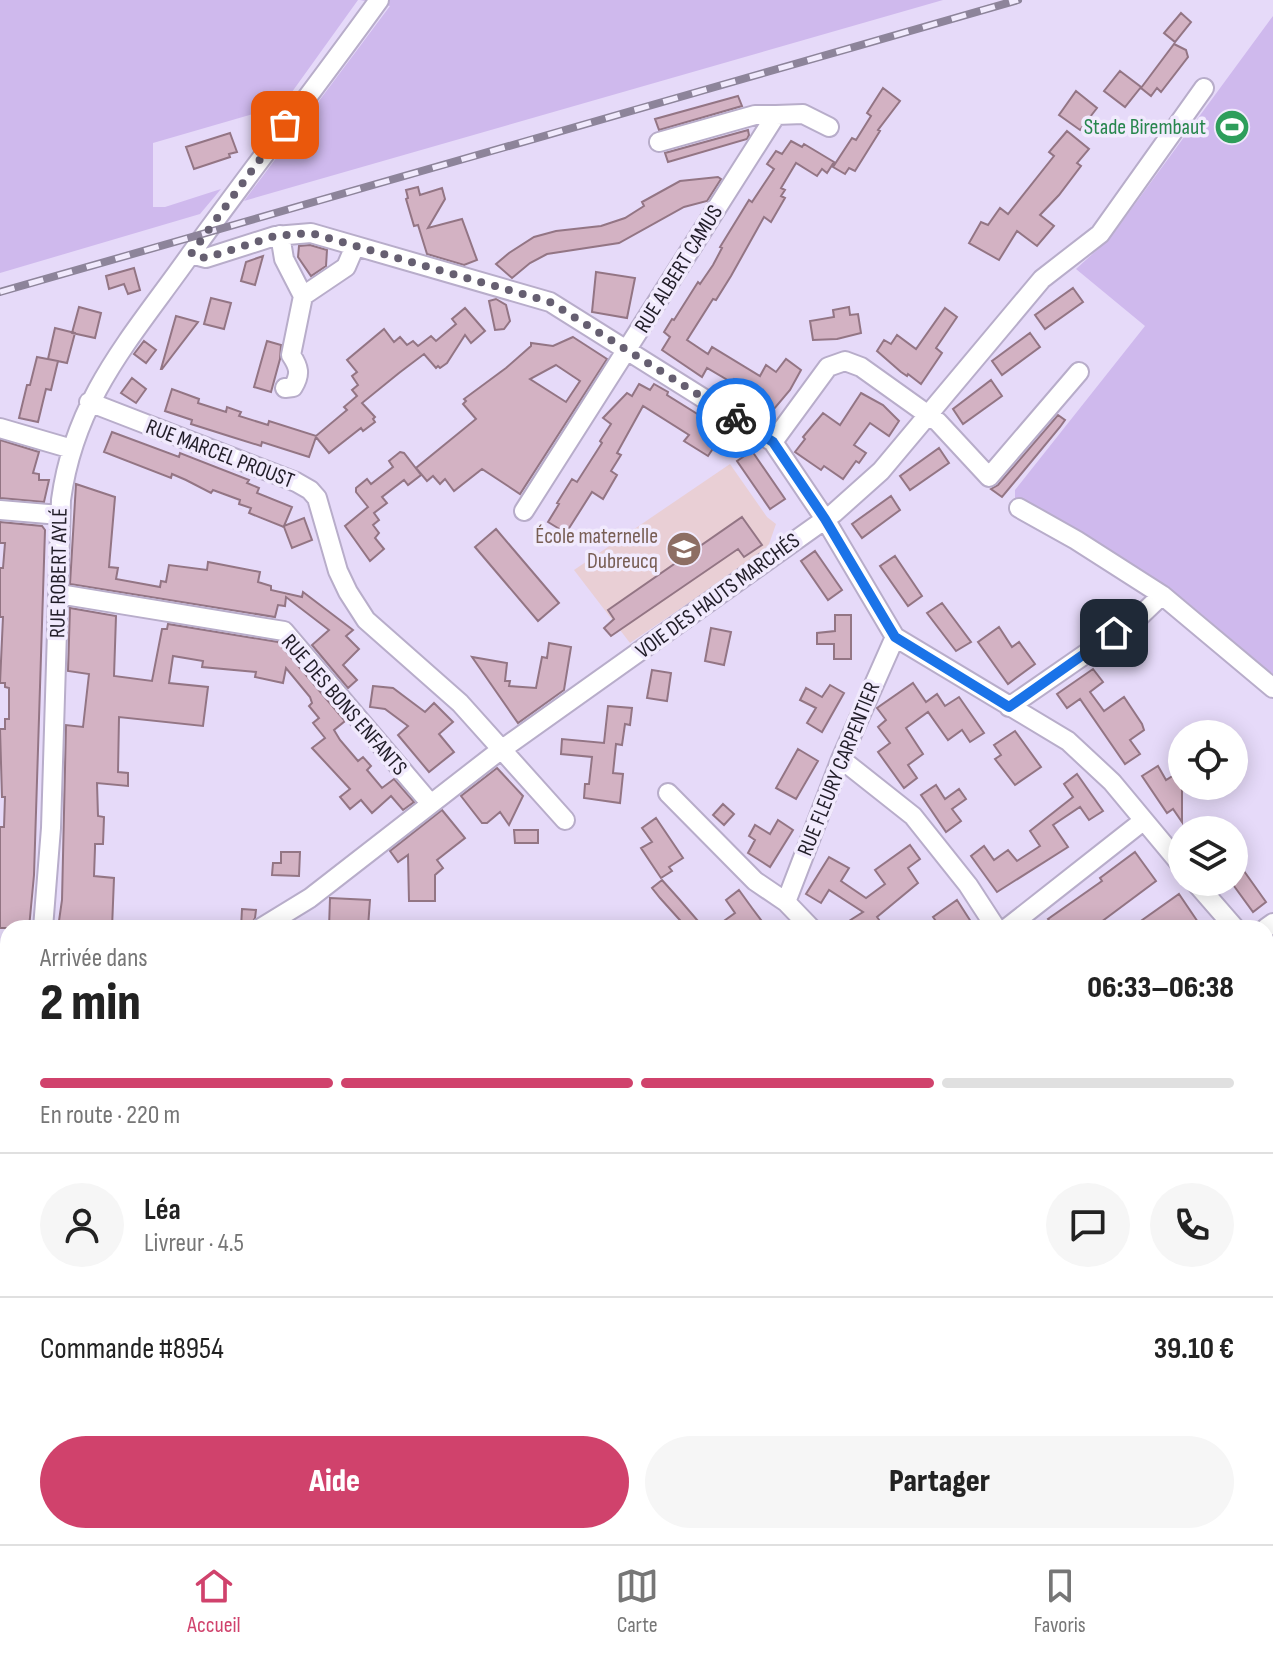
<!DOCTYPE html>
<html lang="fr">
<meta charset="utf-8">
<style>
:root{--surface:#fff;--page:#f6f6f6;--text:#222;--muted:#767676;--line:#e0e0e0;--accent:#d0426c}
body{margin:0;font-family:"Sofia Sans Condensed",sans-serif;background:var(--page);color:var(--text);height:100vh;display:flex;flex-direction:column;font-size:30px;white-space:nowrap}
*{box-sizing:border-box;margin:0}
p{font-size:26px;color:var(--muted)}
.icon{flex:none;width:44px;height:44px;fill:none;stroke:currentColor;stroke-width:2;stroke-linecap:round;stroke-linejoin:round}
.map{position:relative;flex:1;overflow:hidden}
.details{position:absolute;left:0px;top:920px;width:1274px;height:624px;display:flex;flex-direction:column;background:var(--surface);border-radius:24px 24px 0 0;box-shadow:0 4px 20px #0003}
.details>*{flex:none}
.controls{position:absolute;left:1168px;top:720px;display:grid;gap:16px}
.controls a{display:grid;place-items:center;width:80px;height:80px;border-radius:50%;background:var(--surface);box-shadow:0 4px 20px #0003;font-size:40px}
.pin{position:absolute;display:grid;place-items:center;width:68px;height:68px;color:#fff;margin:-34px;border-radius:16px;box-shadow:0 4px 12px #0006}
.courier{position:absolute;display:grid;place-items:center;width:80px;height:80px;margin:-40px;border:6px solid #1a73e8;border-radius:50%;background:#fff;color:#222;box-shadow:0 2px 10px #0007}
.summary em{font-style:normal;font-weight:800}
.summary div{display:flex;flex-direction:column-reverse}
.summary{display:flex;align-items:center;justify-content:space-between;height:136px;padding:0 40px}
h1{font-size:52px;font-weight:800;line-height:60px}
.bar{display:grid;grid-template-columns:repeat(4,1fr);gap:12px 8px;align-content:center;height:96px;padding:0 40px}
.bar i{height:10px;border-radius:6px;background:var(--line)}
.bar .current{background:var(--accent)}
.bar p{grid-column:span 4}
.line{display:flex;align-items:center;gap:20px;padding:0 40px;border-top:2px solid var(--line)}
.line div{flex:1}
.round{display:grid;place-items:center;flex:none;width:84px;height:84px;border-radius:42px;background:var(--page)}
.action{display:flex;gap:16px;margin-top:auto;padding:16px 40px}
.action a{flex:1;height:92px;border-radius:48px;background:var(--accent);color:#fff;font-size:32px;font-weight:800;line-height:92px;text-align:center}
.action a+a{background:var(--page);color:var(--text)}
.menu{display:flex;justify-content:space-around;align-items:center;height:112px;border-top:2px solid var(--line);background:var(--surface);font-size:22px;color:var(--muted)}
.menu a{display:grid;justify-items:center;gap:4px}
.menu .current{color:var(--accent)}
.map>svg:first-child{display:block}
.education{fill:#e9cfd5}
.green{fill:#cfb9ed}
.building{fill:#d3b2c3;stroke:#937584;stroke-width:2;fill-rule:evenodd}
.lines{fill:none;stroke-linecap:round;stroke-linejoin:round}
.minor-casing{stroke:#b8adca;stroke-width:22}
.major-casing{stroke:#95675a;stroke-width:28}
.minor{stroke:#fff;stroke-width:18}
.major{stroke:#e5bcac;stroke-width:24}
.rail-casing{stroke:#8d849a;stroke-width:8}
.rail{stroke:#f1eafd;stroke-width:5;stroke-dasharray:15;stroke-linecap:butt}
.done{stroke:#665f71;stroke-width:8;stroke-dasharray:0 14.4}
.route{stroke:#1a73e8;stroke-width:10}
.labels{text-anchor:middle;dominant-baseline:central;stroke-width:7;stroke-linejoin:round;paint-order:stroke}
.leisure-label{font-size:22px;fill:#27864d;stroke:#f1eafd;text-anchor:end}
.street-label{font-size:22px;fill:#211d28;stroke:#f1eafd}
.education-label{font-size:22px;fill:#785e54;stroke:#f1eafd;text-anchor:end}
</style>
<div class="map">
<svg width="1273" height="1544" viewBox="0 0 1273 1544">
<rect width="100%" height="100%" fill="#e6daf9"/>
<path class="education" d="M730 464 767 517 776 524 769 544 759 555 630 643 574 570Z"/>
<path class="green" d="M0 0H358L269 124 253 114 153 143V207H165L221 189 200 214 0 273Z
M360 0H943L244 201 390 6Z
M1273 16V674L1186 601 1015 499V490L1145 326 1076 269 1110 238Z"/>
<path class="building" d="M1181 13 1191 22 1175 42 1164 33Z
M1174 44 1186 50 1188 57 1161 92 1157 88 1151 96 1141 88Z
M1120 71 1141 87 1125 107 1104 91Z
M883 88 900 101 878 130 880 131 855 171 849 168 845 174 833 167 852 138 856 140 871 116 867 113Z
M1076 91 1097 108 1080 130 1059 115Z
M738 96 742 106 659 130 655 119Z
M748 130 749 135 747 139 668 162 665 153Z
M1067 131 1089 149 1077 163 1081 166 1059 195 1040 215 1054 226 1037 246 1017 231 999 260 969 243 981 222 988 225 1000 208 1008 214 1054 156 1049 152Z
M230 133 237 152 229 154 230 157 194 169 186 147Z
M791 141 802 147 804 144 834 162 827 173 822 169 817 176 796 163 781 188 785 190 781 196 785 198 771 222 764 217 731 276 716 300 713 299 687 340 708 354 712 347 760 376 766 365 776 372 786 359 801 370 790 390 774 409 758 398 760 395 734 379 731 382 707 368 702 377 662 350 670 337 664 332 672 319 674 320 698 282 700 284 713 265 722 248 720 247 749 200 752 202 774 169 767 164 776 151 782 154Z
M718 177 721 179 707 201 684 207 619 243 547 254 530 263 512 278 496 264 509 253 534 237 556 231 601 226 625 218 644 206 642 202 680 181Z
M418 187 420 195 442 188 445 199 428 228 462 219 477 260 464 265 427 254 418 225 414 226 406 199 408 198 406 190Z
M310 245 327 250 326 266 311 276 298 257 299 246Z
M263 256 255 285 241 281 246 262Z
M134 268 140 290 128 294 124 284 109 289 106 276Z
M596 272 635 278 627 318 592 312Z
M1073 288 1083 302 1045 329 1035 315Z
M211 298 231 303 224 329 204 324Z
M496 299 506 305 510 321 504 329 495 330 489 301Z
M79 307 101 313 95 338 72 333Z
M849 307 850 315 858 314 861 333 837 339 813 340 810 321 834 317 833 310Z
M465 308 485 331 471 343 465 335 447 363 440 368 438 366 436 368 424 354 399 373 362 403 375 417 373 419 375 422 363 431 361 428 329 453 316 437 309 457 262 442 261 446 232 437 191 424 192 420 165 411 172 389 199 399 198 403 226 412 227 407 241 412 239 416 268 425 269 421 316 436 347 410 344 407 357 396 352 390 358 385 352 376 357 372 347 360 384 329 394 342 400 337 407 345 413 341 418 346 431 336 436 341 456 324 452 319Z
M945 308 957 317 936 348 942 353 921 384 908 374 907 376 901 372 877 351 884 340 891 344 897 335 916 349Z
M176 316 198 322 162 369H161Z
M55 328 75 333 67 363 48 359Z
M1030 333 1040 347 1002 375 992 361Z
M573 337 607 359 520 494 482 469 454 491 445 479 440 484 433 476 427 481 416 468 476 419 463 404 466 401 464 399 506 368 531 346V343L553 346ZM556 365 580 381 566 402 530 379Z
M144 341 156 350 146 363 134 354Z
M267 341 281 345 280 359 271 392 254 387Z
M37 357 58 361 51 390 46 389 38 422 19 418 27 385H30Z
M132 378 146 389 136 403 121 393Z
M991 380 1002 396 963 424 953 409Z
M639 384 650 390 654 384 668 392 667 395 707 420 701 428 720 438 708 456 684 441 689 435 643 406 617 453 621 455 611 471 617 475 603 499 592 492 566 533 548 522 559 504 557 503 572 479 577 482 602 443 600 441 611 424 603 418 627 393 632 396Z
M861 393 883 405 899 421 889 436 870 423 854 445 866 453 859 463 856 461 843 479 824 466 821 470 795 452 805 439 803 437 823 413 840 425Z
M1058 415 1065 420 1060 427 1002 497 991 489 998 485Z
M112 432 179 457 180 453 249 480 247 483 259 488 257 493 292 507 284 526 304 518 312 540 292 548 284 527 249 513 251 508 239 504 240 500 213 490 211 493 186 480 172 474 171 478 104 452Z
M0 440 39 452 33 473 39 474V480H49L44 502 0 498Z
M939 448 949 463 910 490 900 476Z
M752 451 785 499 770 509 737 461Z
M400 452 404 453 421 475 408 485 404 480 382 497 387 503 374 513 379 520 373 525 379 533 375 538 384 549 370 561 345 526 368 507 356 492V488L367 479 371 484 393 467 389 461Z
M76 484 115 497 109 567 118 568 116 579 160 587 161 581 166 582 169 565 207 570 208 562 260 572 258 582 271 586V590L302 597 303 592 353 630 346 636 359 649 343 665 357 680 348 688 312 645 329 630 286 597 285 606 278 605 275 617 70 584Z
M891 496 900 510 862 538 852 524Z
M742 517 762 545 744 557 738 549 611 636 604 628 614 619 608 610Z
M0 522 42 526 45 530 34 875 29 928H0V827H4L5 797H2L0 729H5V719H9V688L5 687V683H0L3 617H0V568H3L5 543H0Z
M496 529 559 603 538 621 475 547Z
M815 551 842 590 828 600 801 561Z
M895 556 922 596 908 606 880 566Z
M942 603 971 642 956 651 927 613Z
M70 608 116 616 114 676 152 681 162 629H167L168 624 278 642 345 721 334 730 340 740 358 761 363 757 371 766 367 770 382 788 394 779 414 802 403 810 391 796 372 813 361 800 350 809 340 797 350 789 312 748 325 738 313 723 319 718 309 706 312 703 310 697 286 668 283 683 255 677 256 672 202 667 203 661 173 656 169 683 208 687 203 726 119 717 118 772 128 773V786L97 783 98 816 104 817 103 844H95V848L94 876 114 878 112 928H58L62 900 66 725 83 727 89 674 68 671Z
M835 615H851V659H834V644H817V633L835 631Z
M999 627 1012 647 1019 642 1035 664 1008 684 978 642Z
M711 628 731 632 724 665 705 661Z
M549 643 571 647 564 690 518 723 472 657 507 663 505 681H510L509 686 536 688 542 657 547 658Z
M1093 669 1103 682 1090 692 1104 711 1124 697 1142 724 1144 730 1130 740 1140 754 1125 764 1080 699 1067 708 1057 694Z
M652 670 671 673 667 701 647 698Z
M913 683 926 702 937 694 945 706 959 697 984 733 970 742 962 730 948 740 928 712 906 728 923 754 908 765 917 778 904 788 878 752 890 743 878 727 886 720 877 708Z
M830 685 844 693 822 732 807 723 816 708 800 700 806 688 822 697Z
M373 686 393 688 425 712 434 703 453 722 439 734 454 752 429 772 398 735 408 726 385 709 370 707Z
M608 706 632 708 630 725 625 724 622 745 616 744 613 773 623 774 620 803 584 798 585 784H589L592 757 561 754 562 739 604 743Z
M1015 731 1041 767 1015 785 995 759 1001 755 994 745Z
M798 749 818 761 796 799 776 788Z
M1158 766 1166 780 1182 770V822L1173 809 1167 813 1142 776Z
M497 768 523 796 509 825 500 812 487 823H482L461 796Z
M1077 774 1103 811 1089 820 1080 807 1053 825 1068 847 997 892 971 856 984 846 994 860 1008 850 1017 861 1040 846 1030 831 1073 797 1064 784Z
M936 785 945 799 959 789 966 799 952 809 961 821 946 832 921 795Z
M723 804 734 814 724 825 713 815Z
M442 810 465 838 437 860 443 868 435 875V901H409L408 855 398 862 390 851Z
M656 818 683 858 669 867 672 871 661 878 641 848 652 842 642 828Z
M778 820 793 830 770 867 748 853 755 840 749 836 755 825 770 834Z
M514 830H538V843H515Z
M910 845 920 859 908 868 918 883 877 917 885 928H838L863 912 829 890 821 903 806 894 829 857 849 868 841 881 866 898 885 884 875 870Z
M281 852H300L299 876 272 875 273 863H281Z
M1135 852 1156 881 1093 928H1055L1048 919 1102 881 1100 878Z
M1234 857 1266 902 1253 912 1234 886Z
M662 880 679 899 704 928H687L660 898 652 888Z
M739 890 752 908 767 928H714L735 913 726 900Z
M1179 894 1202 928H1131Z
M330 898 370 900 368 927 329 928Z
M957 900 975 928H941L933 917Z
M242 909 256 910 255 918 249 928H241Z"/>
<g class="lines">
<defs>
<path id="minor" d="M659 142 755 115H776
M280 235 284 259 303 296
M191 254 206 258 275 236 311 233 550 302 773 442 825 519 895 637 1068 741 1112 782 1182 866
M285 388 293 387C301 374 299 367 291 355L303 296 346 267 355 246
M89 402 296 482 310 490 317 498 338 571 348 592 366 620 460 703 565 820
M0 428 72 449
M773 442 828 367 845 361 861 367 938 422 989 477 1079 372
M1019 508 1076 540 1162 595 1273 688
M0 510 60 515
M524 511 776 115 803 114 829 127
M59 594 284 631 430 803
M1009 707 1139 617 1162 595
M841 759 913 816 968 885 996 928
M668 793 755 881 786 902 811 928
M1195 882 1235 928
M786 902 841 759 895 637
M43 928 51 828 61 500C75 397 132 337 190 255 252 169 317 86 379 0
M261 928 310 898 494 755 834 513 881 471 1042 279 1100 234 1204 88
M1007 928 1143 821
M1266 928 1273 923
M1266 964 1273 972
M0 1104 8 1080
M0 1209 8 1210
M1266 1469 1273 1477
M44 1536 46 1544
M328 1536 337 1544
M673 1536 675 1544
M819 1536 823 1544
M976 1536 980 1544
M291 1544 292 1536
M482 1544 484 1536"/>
<path id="major" d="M1266 1154 1273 1152
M1266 1172 1273 1170
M0 1532 8 1530
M1190 1536 1194 1544"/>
</defs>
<use href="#minor" class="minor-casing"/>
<use href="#major" class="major-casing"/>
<use href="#minor" class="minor"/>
<use href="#major" class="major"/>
<defs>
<path id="rail" d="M0 292 1018 0"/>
</defs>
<use href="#rail" class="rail-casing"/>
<use href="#rail" class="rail"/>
</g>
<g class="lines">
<path class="done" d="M285 125 191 254 206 258 275 236 311 233 550 302 736 418"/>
<path class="route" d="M736 418 773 442 825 519 895 637 1009 707 1114 633"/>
</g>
<defs>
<symbol id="stadium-disc" viewBox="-11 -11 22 22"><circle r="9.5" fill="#2e9e5b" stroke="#f1eafd"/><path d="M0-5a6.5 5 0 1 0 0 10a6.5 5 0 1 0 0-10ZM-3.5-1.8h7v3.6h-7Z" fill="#fff"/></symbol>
<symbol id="school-disc" viewBox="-11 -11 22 22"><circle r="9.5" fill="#8d6e63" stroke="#f1eafd"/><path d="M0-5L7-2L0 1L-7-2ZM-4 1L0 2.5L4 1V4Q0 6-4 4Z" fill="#fff"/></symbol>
</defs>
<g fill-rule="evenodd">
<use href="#stadium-disc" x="1212" y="107" width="40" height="40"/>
<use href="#school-disc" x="664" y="529" width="40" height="40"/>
</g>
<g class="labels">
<g class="leisure-label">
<text x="1206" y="127">Stade Birembaut</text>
</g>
<g class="street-label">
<text transform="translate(679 269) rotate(-58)">RUE ALBERT CAMUS</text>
<text transform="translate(220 454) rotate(21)">RUE MARCEL PROUST</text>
<text transform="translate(59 573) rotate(-89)">RUE ROBERT AYLÉ</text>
<text transform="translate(718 596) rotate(-36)">VOIE DES HAUTS MARCHÉS</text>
<text transform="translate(344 705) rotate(49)">RUE DES BONS ENFANTS</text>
<text transform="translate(839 769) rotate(-68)">RUE FLEURY CARPENTIER</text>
</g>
<g class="education-label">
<text x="658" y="536">École maternelle<tspan x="658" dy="25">Dubreucq</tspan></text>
</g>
</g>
</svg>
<div class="controls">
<a><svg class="icon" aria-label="locate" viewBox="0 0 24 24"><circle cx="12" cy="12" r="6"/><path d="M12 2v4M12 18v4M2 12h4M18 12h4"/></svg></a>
<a><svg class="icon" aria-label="layers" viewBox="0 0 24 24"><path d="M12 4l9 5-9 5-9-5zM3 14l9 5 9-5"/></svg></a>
</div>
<div class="pin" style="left:285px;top:125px;background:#ea580c"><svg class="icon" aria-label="bag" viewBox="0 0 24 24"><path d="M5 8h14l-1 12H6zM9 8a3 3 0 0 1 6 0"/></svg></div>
<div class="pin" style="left:1114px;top:633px;background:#1f2937"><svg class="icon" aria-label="home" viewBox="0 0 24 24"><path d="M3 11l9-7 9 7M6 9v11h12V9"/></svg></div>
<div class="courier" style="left:736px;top:418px"><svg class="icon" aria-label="bike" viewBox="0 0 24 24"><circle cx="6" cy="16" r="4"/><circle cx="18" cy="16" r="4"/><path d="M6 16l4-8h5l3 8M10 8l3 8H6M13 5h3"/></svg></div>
<section class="details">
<div class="summary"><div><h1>2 min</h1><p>Arrivée dans</p></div><em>06:33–06:38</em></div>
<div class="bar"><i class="current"></i><i class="current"></i><i class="current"></i><i></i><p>En route · 220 m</p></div>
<div class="line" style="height:144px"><a class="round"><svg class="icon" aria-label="person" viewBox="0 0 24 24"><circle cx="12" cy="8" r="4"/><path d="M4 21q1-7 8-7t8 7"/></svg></a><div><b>Léa</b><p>Livreur · 4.5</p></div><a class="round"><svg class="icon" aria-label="chat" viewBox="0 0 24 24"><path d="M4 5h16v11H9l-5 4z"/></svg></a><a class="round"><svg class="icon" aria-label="phone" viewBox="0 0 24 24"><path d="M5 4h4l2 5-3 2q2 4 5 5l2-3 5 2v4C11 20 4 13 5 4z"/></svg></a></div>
<div class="line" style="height:104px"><div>Commande #8954</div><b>39.10 €</b></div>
<div class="action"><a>Aide</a><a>Partager</a></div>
</section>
</div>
<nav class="menu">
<a class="current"><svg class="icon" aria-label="home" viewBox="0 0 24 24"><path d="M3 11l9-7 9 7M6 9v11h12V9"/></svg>Accueil</a>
<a><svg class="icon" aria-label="map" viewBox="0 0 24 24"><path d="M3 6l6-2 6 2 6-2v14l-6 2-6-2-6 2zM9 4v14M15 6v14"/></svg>Carte</a>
<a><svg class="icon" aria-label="saved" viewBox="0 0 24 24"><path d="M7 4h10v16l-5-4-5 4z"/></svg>Favoris</a>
</nav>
